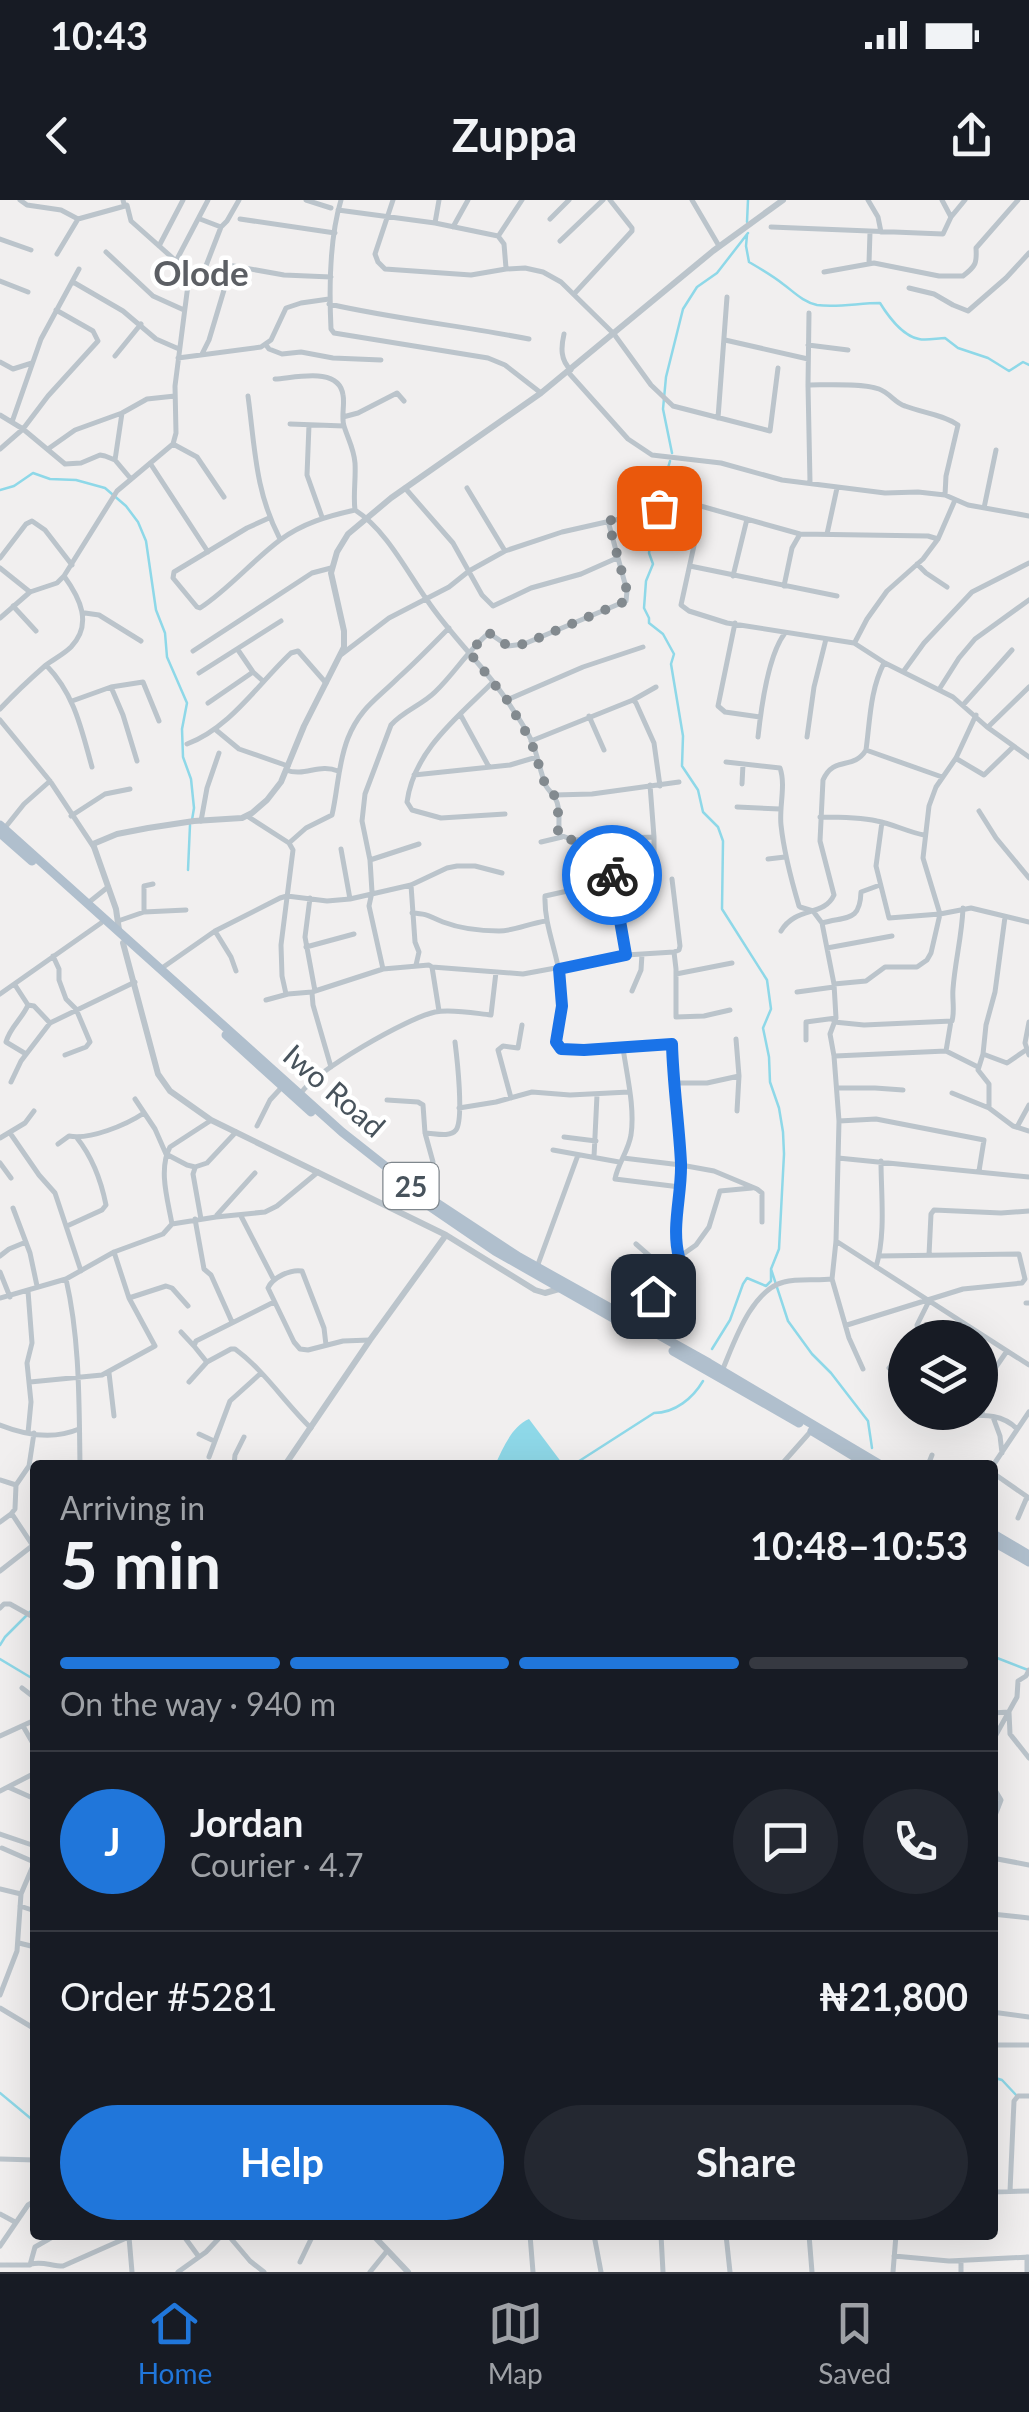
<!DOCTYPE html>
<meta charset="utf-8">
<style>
:root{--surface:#171b24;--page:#242831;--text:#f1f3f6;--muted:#9ea1a6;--line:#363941;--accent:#2076da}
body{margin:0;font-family:Lato,sans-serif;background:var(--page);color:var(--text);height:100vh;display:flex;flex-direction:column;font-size:38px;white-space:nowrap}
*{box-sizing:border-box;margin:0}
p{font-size:32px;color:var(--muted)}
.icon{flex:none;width:55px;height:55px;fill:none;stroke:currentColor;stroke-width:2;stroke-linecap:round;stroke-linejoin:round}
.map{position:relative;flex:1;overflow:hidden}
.panel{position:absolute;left:30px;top:1260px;width:968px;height:780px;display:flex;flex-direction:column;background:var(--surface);border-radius:10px;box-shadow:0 10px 40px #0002}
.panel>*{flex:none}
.buttons{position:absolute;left:888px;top:1120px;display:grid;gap:20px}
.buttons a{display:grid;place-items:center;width:110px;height:110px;border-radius:50%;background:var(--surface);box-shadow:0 10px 40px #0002;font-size:50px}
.pin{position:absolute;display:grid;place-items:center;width:85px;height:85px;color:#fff;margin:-42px;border-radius:20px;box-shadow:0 5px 15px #0006}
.courier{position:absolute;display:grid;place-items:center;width:100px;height:100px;margin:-50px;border:8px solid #1a73e8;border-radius:50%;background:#fff;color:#222;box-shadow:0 2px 12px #0007}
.headline em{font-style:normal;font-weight:700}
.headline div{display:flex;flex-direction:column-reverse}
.headline{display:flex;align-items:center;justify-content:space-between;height:170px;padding:0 30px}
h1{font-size:65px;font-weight:700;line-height:75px}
.bar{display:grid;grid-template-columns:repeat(4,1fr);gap:15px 10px;align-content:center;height:120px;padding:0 30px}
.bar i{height:12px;border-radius:8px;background:var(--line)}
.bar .selected{background:var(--accent)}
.bar p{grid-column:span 4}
.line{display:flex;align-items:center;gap:25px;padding:0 30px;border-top:2px solid var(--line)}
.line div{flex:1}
.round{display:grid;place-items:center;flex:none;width:105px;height:105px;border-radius:52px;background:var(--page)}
.primary-button{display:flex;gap:20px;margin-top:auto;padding:20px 30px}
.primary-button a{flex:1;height:115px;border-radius:60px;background:var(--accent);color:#fff;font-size:40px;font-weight:700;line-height:115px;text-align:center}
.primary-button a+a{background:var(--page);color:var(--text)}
.status{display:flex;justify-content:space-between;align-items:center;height:70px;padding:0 50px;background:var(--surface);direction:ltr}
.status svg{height:28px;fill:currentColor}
header{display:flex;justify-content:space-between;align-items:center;height:130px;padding:0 30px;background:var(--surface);font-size:45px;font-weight:700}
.menu{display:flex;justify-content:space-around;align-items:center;height:140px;border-top:2px solid var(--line);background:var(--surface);font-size:28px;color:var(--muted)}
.menu a{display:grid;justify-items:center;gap:5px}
.menu .selected{color:var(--accent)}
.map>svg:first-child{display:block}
.water{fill:#8ed8e8}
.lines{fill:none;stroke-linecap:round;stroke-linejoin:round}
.stream{stroke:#8ed8e8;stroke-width:2.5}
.minor{stroke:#bbc4cb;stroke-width:5}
.tertiary{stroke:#bbc4cb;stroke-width:6}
.primary{stroke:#b0bfcd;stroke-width:9}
.done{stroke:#838a8f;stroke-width:10;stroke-dasharray:0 18}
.route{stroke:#1a73e8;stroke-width:12}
.labels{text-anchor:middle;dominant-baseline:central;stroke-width:9;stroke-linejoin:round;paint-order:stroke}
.shield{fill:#fff;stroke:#7f878d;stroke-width:2.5}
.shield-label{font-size:28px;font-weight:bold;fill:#48535c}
.street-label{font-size:30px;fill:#48535c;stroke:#fff}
.quarter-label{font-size:35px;font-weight:bold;fill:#5c5f64;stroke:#fff}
</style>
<div class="status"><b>10:43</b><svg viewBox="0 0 49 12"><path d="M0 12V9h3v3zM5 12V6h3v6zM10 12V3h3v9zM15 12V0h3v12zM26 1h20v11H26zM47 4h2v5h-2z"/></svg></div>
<header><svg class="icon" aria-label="back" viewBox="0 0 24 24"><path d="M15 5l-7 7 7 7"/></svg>Zuppa<svg class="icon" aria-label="share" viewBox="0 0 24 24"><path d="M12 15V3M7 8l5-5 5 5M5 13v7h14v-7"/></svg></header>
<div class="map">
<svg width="1029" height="2072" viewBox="0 0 1029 2072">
<rect width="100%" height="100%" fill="#f1efef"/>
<path class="water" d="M529 1219 562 1263 564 1265H495C503 1248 512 1226 529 1219Z"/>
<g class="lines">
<path class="stream" d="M747 22 748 0
M747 35 746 46 749 62C761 69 773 76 783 84 794 92 803 102 817 105 837 108 859 103 880 103 888 116 903 136 919 139 926 141 938 138 945 138L958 148 988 158 1009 171 1023 162 1029 165
M672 253 663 209 666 177 683 109 697 87 717 73 748 33
M670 261 655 313 649 353 653 364 646 381 644 408 649 418V423L663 434 674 454 671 464 683 536 682 566 698 590 703 612 718 627 723 641 722 709 767 780 771 809 763 828 769 857 770 882 779 908 783 932 784 954 779 1049 771 1069 788 1121 812 1154 831 1173 868 1221 872 1248
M0 290 14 286 33 273 50 279 76 280 105 288 126 306 138 322 146 341 156 410 165 433 167 457 187 503 182 529 183 557 191 579 194 608 192 620
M188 670 190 625
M712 1149 730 1120 743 1084 747 1078 766 1086 771 1081V1070
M573 1265 654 1213C675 1213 693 1198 703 1181
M0 1445 5 1437 35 1407
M992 1456 1028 1470
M0 1459 35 1480
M992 1877 1002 1880 1017 1896
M0 1893 35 1922"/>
<path class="minor" d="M20 0 27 5 61 10 78 19 125 6
M306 0 331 8
M341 0C329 40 329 88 331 129L334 133 488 158 505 165 541 193
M393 0 375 54 378 62 385 69 471 75 506 69 525 68 543 72 561 82 614 134 651 185 673 206 770 231 778 168
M692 0 719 46
M868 0 878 17 881 32
M942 0 951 17
M338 10 435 23 498 36 504 44 506 68
M200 19 221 27 202 76
M240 19 335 33
M550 19 569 0
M435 23 439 0
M221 27 227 21 239 0
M453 27 468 0
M771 27 943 34 951 17 965 0
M499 35 522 0
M0 39 31 50
M560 41 603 0
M159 46 183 0
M106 52 153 96 184 110
M57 54 78 19
M176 61 208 0
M869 63 870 32
M228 65 284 75 331 77
M824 72 874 63 939 76H963C976 66 977 63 976 48L1018 0
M190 77 202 76 222 87 224 90 209 140 202 154
M0 81 28 92
M73 82 123 111 156 139 179 149
M909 88 934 94 953 105 968 111 1006 78 1029 53
M574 94 632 31V28L610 0
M329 104C395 119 463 126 529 139
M809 113 808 185 810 282
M564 134C561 147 560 160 571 170
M725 140 808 159
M266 145 269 149 282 154 301 152 333 158 381 160
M808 145 848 150
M115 156 141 124
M178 158 261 147 271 140 286 108 301 103 329 99
M0 162 13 169 32 163
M568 172 628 239 652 255 721 263 782 280 885 293 918 292 945 295 968 305 1029 316
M275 179C295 178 339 166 343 195 345 204 341 217 344 226 348 239 354 249 355 263 356 279 353 295 355 310 386 330 406 370 427 400 451 436 484 466 508 502 516 515 526 528 532 542 538 556 540 572 546 586 549 591 553 594 555 598 562 609 557 624 560 635L573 640 654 637
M808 185C827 185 863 183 879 189 890 193 895 203 905 206 923 213 942 214 958 225L946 276 945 295
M248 196C255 248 255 291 280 339
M0 215 23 229 65 264 81 263 100 255 105 256 115 260 131 279
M343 217 358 213 397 193 404 201
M718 218 727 97
M12 222 41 139 79 69
M290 224 344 226
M309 225 307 275 322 317
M173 244 197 257 224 297
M0 249 23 229 48 196 98 141 93 131 56 110
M48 249 75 230 122 213 147 199 175 196
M115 260 122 213
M150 263 208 352
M405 288 453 343 482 395 493 406 531 388 581 374 617 358
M467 288 505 351
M697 305 695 341 681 405 689 411 727 423 854 443 885 463 953 497 987 527 1029 557
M984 308 996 250
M269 318 247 328 174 372 173 378 197 407 200 408C229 389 252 361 280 340 303 323 328 316 355 310
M827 334 837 288
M0 358 26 324 32 321 45 330 72 365
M917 364 926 373 947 387
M690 366 837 396
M0 368 30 392
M733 376 747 319
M784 386 792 348 800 334
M13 406 36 431
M85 413 99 415 141 441
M0 418 30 392 57 383 64 376 117 291 173 244 176 233 175 186 189 77 176 61 131 21 127 5 124 4 123 0
M735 423 718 506 725 512 760 517
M855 442 867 419 887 391 923 359 938 339 955 300
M238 450 253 472 263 481
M193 451 312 373 331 368
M342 454 389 418 449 387 469 371 505 351 562 332 646 313 676 301 697 305 800 334 928 336 938 339
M46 465C75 495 81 528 92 567
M903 472 924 443 972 392 1029 363
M199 473 281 421
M493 482C459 516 414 550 407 602L412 610 441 618 505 614
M111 487 123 515 137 561
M940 488 959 458 975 439 1029 400
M507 500 583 467 643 447
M633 500 656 487
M72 501 111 487 143 482 159 521
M208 503 253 472
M963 505 1012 450
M0 509C14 494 30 479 46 465 54 459 64 454 71 447 93 424 80 398 64 376
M460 514 489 567
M589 516 604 550
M0 520 50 581 93 646
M988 527 1029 487
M216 530 239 549 288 566
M758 537C761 509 768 455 785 433
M807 537 814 487 826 439
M531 541 633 500 636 503 654 543 660 586
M187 544C230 528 258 484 291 453L298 451 326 483
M866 550 942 577
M957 559 984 575 1013 547
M726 562 780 568C786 585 779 607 781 625 784 653 791 679 799 706
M286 570C305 577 319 563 338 571
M414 575 510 565 537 557
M742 584 743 564
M650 585 654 637V677
M554 595 592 594 679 582
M737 607 780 609
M979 611 996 638 1029 678
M71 616 105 594 130 589
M247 616 289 643 293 650 281 745 282 776 286 794
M820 617C839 617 859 617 877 621 893 624 908 632 924 635
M201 621 207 588 219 553
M882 622 876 666 889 718 940 714 971 708 1029 722
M4 629 24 604 50 581
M608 640 616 704 626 755
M541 642 562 637
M289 643 306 628 332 615C338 589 338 563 348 538 360 508 377 499 398 478 416 462 432 445 449 428
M341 649 350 699
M768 659 785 657
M370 660 419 644
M672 679 680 746 679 750 674 752 676 769V817L704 816 730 810
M613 684 581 688 545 696C544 724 556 749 560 777 563 799 560 820 556 842L561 849 583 850 672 844C673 884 679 923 681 963 682 994 671 1027 679 1057
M411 685 415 742 419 752 416 765
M310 698 305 737 315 791
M88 703 108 687
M800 707 813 711 822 723 834 784 836 818 830 834 834 856 839 921 836 1041 832 1079 849 1138 863 1169
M144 712V686L153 684
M412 713C429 714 428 716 443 722 459 728 481 731 499 731 514 731 530 723 546 721
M1005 717 995 792 986 825 983 854 978 870 989 884V908L1013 926 1029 931
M118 721 144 712 186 710
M822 723C847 716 860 722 861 692L880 685
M215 731 231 757 236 771
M781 731C796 706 824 717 834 695L820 641 823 580C834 555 853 571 866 550 870 521 870 490 884 463
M306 747 354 734
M827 748 892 736
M53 756 59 769V780L66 799 76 809 90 842 86 847 65 855
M432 767 439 811
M162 768 215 731 280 698 287 696 327 701 350 699 411 685 447 668 457 666H475L502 673
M383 769 369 706 372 692 370 660 362 621 365 594 391 525C403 511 422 505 435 492 455 473 468 450 489 433L508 446 524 444 626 401 627 391 608 321
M676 774 732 763
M834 784 866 781 885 767H917L927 760 931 753 940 714 923 658 929 606 936 587 956 558 976 515
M15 785 28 805 34 806 50 823
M632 791 641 770 642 754
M797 792 834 787
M312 793 313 805 331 867
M0 794 101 723
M266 800 288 794 312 792 383 769 429 765 432 767 523 774 626 755 674 752
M834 822 864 825 952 821C955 810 952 800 953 789 955 761 962 736 963 708
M1029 822 1025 843 1029 855
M736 839 739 876
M806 840V822L836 818
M623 848C627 876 635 908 631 935 628 952 618 963 615 979L680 987
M946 851 978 867
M26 854 6 842C10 827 22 819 28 805
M983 854 1007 863 1026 850
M835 856 946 851 951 821
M11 882 21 861 50 823 135 782
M673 883H707L739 876 737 911
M837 888H875L903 890
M301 893C317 870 407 818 435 812 452 809 473 813 491 815L496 772
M952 893 989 908
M511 898 498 850 503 846 518 848 522 825
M135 899 155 929 166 954 187 965 195 967 207 963 236 932
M387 900 418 902 423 905 425 933 433 962 426 993
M459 908 496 902 532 892 570 895 629 892
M839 921 876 919 984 940 979 971
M257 926 270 900 282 887
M1017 927 1029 905
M10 933 39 975 55 993 81 1071
M425 933C434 933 450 938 456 930 464 919 457 858 455 842
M564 937 596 941
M0 938 25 923 34 911
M58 944 69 936C90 940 126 925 144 913
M553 950 619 962
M594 957 597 895
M623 958 681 965 714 971 757 989 762 993V1022
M838 958 1029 977
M0 963 11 978
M195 968 193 974 201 1019
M13 1008 30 1053 37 1086
M217 1015 255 973
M241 1016 274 1080
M195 1019 204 1069 211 1075 232 1122
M172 1024C168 1001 158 969 170 947L210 921
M67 1026 102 1010 106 1005C101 980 93 958 77 938
M836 1041 1029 1165
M636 1044 669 1073
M929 1055 931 1014 934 1010 1001 1013 1029 1011
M0 1056 9 1049 26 1042
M537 1067 578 955
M876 1067C886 1034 881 995 881 961
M0 1072 10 1097
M66 1079C80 1140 79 1203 80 1265
M28 1091 32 1143 27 1163 31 1202 28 1233
M0 1098 66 1079 114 1052 163 1034 172 1024 216 1017 265 1012 277 1006 318 972
M129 1098 166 1086 172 1088 188 1106
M1026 1103H1029
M638 1122 679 1057 696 1045 709 1027 720 991 752 988
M847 1125 963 1089 1022 1083 1025 1079 1019 1054 879 1056
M181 1132 194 1146
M918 1132 928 1138
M913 1138 918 1132 917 1125 929 1101
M326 1145 324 1128 302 1071C291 1069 273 1077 268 1088L294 1142 300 1149 308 1150 343 1141 370 1140
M206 1161 194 1146 196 1141 274 1102
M889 1168 905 1148
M722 1171C734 1143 751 1090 784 1082 799 1078 816 1081 832 1079
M980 1172 989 1177
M109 1173 114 1216
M30 1182 102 1175 155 1146 129 1098 114 1052
M189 1182 207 1162 231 1149H235C264 1170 285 1203 311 1228
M1029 1212 994 1264 993 1273 1029 1298
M982 1214 989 1177 1007 1151
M960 1215C980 1215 1002 1213 1017 1229
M993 1217 1000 1236 1002 1253
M0 1225C25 1235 53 1240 79 1229
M199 1234 214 1241
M209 1257 230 1201 261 1173
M234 1265 235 1255 244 1237
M781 1265 812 1230
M928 1265 932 1255
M0 1280 16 1285
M12 1314 35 1349
M1018 1318 1027 1297
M0 1322 11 1314 15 1309 16 1285 29 1266 34 1233
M0 1371 32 1346
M0 1408 4 1404H10L35 1418
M22 1488 35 1498
M992 1513 1009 1512 1010 1534 1029 1558
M23 1526 35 1547
M0 1536 35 1520
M992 1542 1017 1497 1018 1481 1026 1476 1029 1470
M992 1585 1001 1600 992 1623
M8 1587 35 1599
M0 1591 35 1573
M0 1634 35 1646
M2 1648 34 1662
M992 1658 1029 1665
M0 1689 21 1694
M20 1706 35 1711
M992 1714 1029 1718
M19 1743 35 1747
M0 1795 17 1751 21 1694 35 1661
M0 1808 35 1829
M992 1812 1029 1817
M992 1845H1029
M0 1959 35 1960
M1010 1991 1014 1901 1018 1896H1029
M992 1992 1029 1991
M0 2014 15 2022
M183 2035 199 2057
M228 2035 250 2061 264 2072
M530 2035 533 2072
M594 2035 601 2072
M661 2035 663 2072
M726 2035 730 2072
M809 2035 812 2072
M129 2037 132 2072
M0 2046 28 2005 35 2001
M894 2056 949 2061 1029 2057
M961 2061V2072
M300 2062 313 2035
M31 2064C43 2061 51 2066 63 2066L133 2035
M0 2065H30L35 2047 56 2035
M178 2072 206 2052 222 2035
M370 2072 387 2051
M893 2072 896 2035
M1027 2072V2057"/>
<path class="tertiary" d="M119 730 116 709 93 644 117 634 148 628 194 621 242 618 252 613 267 600 281 582 304 526 344 447V431L331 373 337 352 348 334 391 298 541 193 713 51 783 0
M123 743 158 874 170 891 211 920 446 1035 535 1090 545 1093 559 1089
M285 1265 370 1140 446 1035
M373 2035 408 2072"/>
<path class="primary" d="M0 625 342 932 408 984 519 1057 709 1163 881 1265
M0 633 32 661
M226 835 311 912
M416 997 495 1051 620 1122
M673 1151 799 1223
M812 1231 868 1265
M992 1333 1029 1355
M992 1341 1029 1362"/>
</g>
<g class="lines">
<path class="done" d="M612 675 608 640H572L558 634V604L554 595 549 592 544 581 531 541 507 500 469 452 489 433 508 446 524 444 626 401 627 391 608 321 659 308"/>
<path class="route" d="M612 675 626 755 559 769 562 806 556 842 561 849 584 850 672 844C673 884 679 923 681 963 682 994 671 1027 679 1057L653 1096"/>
</g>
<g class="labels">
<rect class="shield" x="383.5" y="963" width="55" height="46" rx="8"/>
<g class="shield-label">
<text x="411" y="986">25</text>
</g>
<g class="street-label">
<text transform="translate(335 890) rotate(41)">Iwo Road</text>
</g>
<g class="quarter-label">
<text x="201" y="72">Olode</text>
</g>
</g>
</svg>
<div class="buttons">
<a><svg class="icon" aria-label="layers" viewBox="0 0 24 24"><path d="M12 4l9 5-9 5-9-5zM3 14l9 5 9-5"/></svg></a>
</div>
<div class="pin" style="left:659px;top:308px;background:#ea580c"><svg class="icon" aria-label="bag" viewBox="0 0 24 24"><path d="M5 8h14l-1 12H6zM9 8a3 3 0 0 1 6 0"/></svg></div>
<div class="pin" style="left:653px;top:1096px;background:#1f2937"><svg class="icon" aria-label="home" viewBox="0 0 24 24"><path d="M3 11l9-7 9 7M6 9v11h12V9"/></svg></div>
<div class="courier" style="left:612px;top:675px"><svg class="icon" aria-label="bike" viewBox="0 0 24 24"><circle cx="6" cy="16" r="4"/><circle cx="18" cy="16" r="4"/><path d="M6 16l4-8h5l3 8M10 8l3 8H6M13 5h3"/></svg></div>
<section class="panel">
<div class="headline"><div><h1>5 min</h1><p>Arriving in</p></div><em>10:48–10:53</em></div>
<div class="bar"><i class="selected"></i><i class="selected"></i><i class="selected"></i><i></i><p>On the way · 940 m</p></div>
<div class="line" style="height:180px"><b class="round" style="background:var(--accent);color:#fff">J</b><div><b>Jordan</b><p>Courier · 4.7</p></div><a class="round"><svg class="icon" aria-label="chat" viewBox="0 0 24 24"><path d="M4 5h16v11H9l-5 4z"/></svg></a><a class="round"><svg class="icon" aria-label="phone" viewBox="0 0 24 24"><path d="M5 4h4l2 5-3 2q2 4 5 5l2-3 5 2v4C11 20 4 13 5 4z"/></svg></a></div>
<div class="line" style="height:130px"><div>Order #5281</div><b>₦21,800</b></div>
<div class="primary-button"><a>Help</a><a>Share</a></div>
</section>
</div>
<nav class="menu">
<a class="selected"><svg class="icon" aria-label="home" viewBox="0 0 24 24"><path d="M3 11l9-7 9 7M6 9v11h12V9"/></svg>Home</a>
<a><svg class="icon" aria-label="map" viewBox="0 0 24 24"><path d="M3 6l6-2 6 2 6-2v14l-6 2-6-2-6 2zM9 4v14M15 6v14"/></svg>Map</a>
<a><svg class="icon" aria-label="saved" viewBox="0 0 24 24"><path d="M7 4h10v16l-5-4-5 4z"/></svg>Saved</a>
</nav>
